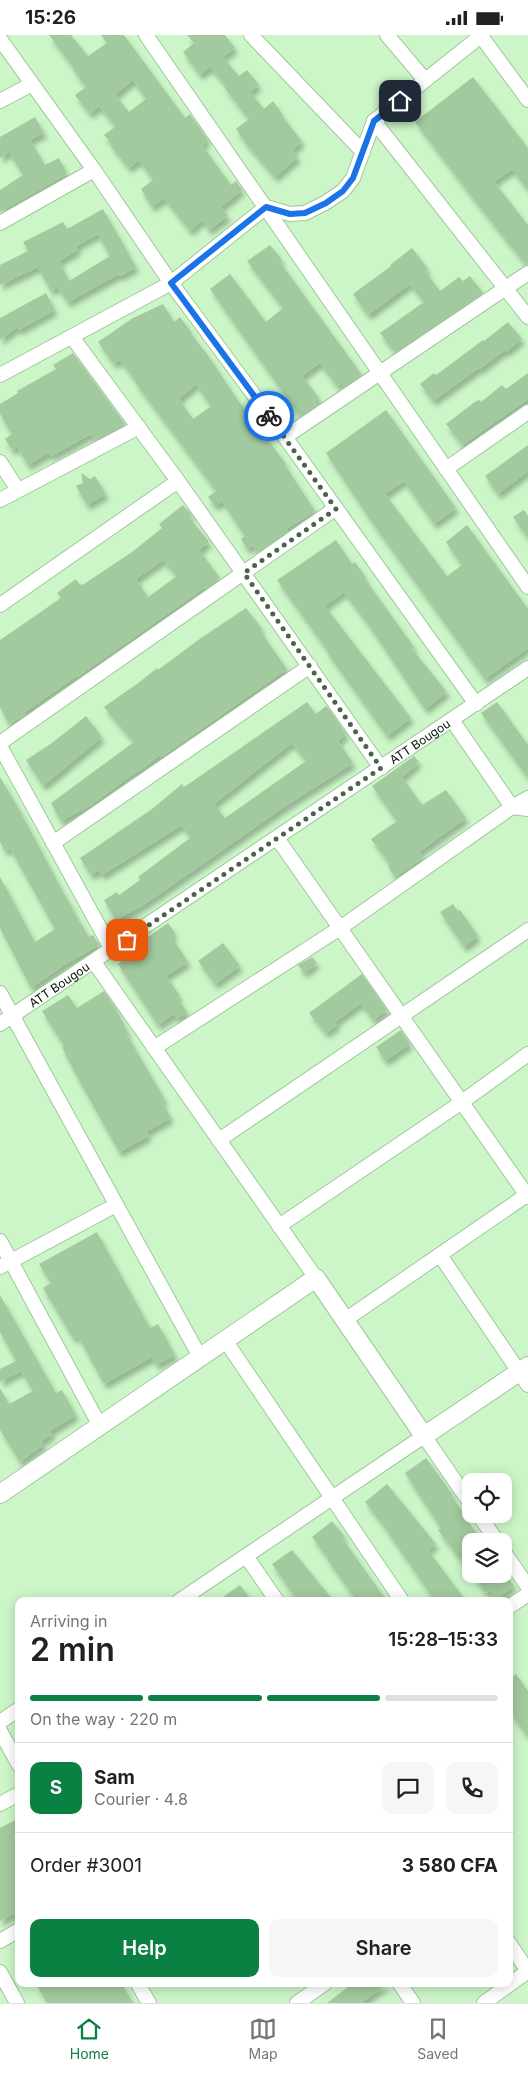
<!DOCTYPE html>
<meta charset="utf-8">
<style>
:root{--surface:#fff;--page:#f6f6f6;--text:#202124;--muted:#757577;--line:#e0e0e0;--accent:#0b8043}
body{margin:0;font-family:Inter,sans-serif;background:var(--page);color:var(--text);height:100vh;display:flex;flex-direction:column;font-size:19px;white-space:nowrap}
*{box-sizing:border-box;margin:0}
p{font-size:16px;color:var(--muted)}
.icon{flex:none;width:28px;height:28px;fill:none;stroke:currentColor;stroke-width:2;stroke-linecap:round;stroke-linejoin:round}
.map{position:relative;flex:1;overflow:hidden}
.drawer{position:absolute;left:15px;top:1562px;width:498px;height:390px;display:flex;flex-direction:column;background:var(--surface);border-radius:10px;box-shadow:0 2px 12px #0003}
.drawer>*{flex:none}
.fabs{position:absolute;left:462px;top:1438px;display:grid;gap:10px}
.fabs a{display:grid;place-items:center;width:50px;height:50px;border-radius:10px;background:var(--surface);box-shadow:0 2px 12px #0003;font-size:25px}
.pin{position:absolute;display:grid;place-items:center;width:42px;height:42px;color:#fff;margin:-21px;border-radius:10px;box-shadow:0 2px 8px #0006}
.courier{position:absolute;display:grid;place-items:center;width:50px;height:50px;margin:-25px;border:4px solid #1a73e8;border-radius:50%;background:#fff;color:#222;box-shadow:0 1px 6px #0007}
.overview em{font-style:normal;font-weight:600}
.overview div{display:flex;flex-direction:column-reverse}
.overview{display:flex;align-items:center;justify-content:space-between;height:85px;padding:0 15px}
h1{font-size:32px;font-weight:600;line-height:38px}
.bar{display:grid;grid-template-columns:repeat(4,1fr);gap:8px 5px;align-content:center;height:60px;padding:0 15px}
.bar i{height:6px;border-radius:4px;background:var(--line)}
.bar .active{background:var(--accent)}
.bar p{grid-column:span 4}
.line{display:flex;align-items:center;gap:12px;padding:0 15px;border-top:1px solid var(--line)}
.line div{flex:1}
.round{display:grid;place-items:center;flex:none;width:52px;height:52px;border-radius:10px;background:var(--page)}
.cta{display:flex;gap:10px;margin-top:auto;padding:10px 15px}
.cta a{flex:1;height:58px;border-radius:10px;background:var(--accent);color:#fff;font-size:20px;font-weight:600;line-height:58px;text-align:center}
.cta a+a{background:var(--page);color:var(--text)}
.status{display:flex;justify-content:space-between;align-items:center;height:35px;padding:0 25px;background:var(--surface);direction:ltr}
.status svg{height:14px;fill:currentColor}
.tabs{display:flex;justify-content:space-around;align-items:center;height:70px;border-top:1px solid var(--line);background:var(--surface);font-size:14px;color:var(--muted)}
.tabs a{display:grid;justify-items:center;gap:2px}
.tabs .active{color:var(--accent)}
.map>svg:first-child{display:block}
.building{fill:#a2ca9e;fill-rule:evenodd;filter:url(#shadow)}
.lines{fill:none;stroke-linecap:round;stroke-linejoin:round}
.minor-casing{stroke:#9fc79c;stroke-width:16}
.tertiary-casing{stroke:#9fc79c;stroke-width:20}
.minor{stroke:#fff;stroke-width:14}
.tertiary{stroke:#fff;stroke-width:18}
.done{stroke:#4b6349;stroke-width:5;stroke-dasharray:0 9}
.route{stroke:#1a73e8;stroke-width:6}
.labels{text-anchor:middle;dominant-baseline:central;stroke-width:4.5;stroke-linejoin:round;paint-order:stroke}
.street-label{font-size:12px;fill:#051405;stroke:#fff}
</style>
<div class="status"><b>15:26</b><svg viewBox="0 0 49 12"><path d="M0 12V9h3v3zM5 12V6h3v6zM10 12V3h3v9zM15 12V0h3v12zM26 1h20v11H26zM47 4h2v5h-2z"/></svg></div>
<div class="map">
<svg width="528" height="1968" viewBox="0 0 528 1968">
<defs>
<filter id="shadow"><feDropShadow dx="3" dy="5.5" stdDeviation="2.5" flood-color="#0004"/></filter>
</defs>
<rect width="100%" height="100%" fill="#ccf6c8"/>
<path class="building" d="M49 0H71L88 21 107 8 101 0H124L185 83 190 79 208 105 202 110 231 150 236 146 242 155 221 172 228 181 209 195 202 185 190 196 164 163 152 172 141 154 153 145 139 125 129 133 110 110 112 109 104 100 115 92 113 88 99 71 90 79 75 60 86 52 73 34 74 33ZM133 45 146 64 129 77 115 60Z
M187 0H225L235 13 223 22 239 41 247 35 259 50 250 57 264 74 273 66 283 80 282 81 298 101 302 107 292 115 298 122 275 142 248 111 236 94 249 84 224 52 226 50 210 32 200 40 183 17 194 8Z
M473 42 528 113V155L512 134 494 147 528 190V229L526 230 483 176 415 87Z
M35 82 44 98 30 105 45 130 59 123 67 139 0 177V155L23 140 9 117 0 123V102Z
M103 174 136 232 120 241 119 239 68 267 57 252 51 256 38 232 0 250V230L28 216 23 207 63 187 67 194ZM98 199 110 221 69 246 59 226 78 215 76 211Z
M270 210 282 225 280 227 362 340 344 352 342 348 337 351 320 328 302 341 319 363 315 367 317 370 300 381 210 254 230 239 266 287 283 273 247 226Z
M412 213 428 234 425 236 440 256 459 242 463 246 470 241 483 258 395 317 380 298 424 267 410 249 368 280 353 259 391 231 390 230Z
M46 258 55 275 19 295 17 292 0 305V283Z
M163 269 174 287 180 282 192 298 191 299 207 319 237 364 286 429 285 430 315 476 286 494 288 496 257 517 252 510 247 514 241 504 245 501 222 466 215 471 208 462 216 456 135 347 136 346 120 325 114 329 98 307 133 283ZM196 349 211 371 193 384 179 364Z
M508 287 522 304 506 317 505 315 480 334 479 333 433 366 420 349 434 338 436 340 483 305 484 306Z
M73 318 125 389 95 405 91 399 51 421 50 417 28 430 17 412 12 415 5 404 12 399 0 379V369L18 358 17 356 56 334 53 330Z
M528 338V364L462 410 446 389 476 366 480 365 481 367 502 350 506 354Z
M386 375 456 473 434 489 404 446 385 459 447 541 462 530 446 507 467 490 528 574V613L485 644 372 487 326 418Z
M528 410V436L498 459 485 441Z
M81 438 90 444 95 441 106 459 87 470 76 451 83 448Z
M183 470 192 480 189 482 209 507 199 515 220 543 205 554 204 553 77 642 76 641 24 678 25 680 9 689 0 672V605L61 563 57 558 76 544 80 550 84 549 132 517 162 493 159 489ZM163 525 177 541 148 562 136 544Z
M524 475 528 481V503L513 482Z
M336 505 352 529 355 527 366 543 365 544 414 612 412 614 447 657 425 674 373 596 344 557 325 571 411 683 387 701 327 617 328 616 277 545Z
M246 573 262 594 260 596 287 634 161 722 160 720 138 737 137 736 91 770 61 786 51 768 134 707 104 672 141 646 157 633 158 635 201 603Z
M307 667 316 679 326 671 330 675 346 699 338 706 353 728 287 770 145 869 116 885 104 865 117 857 119 860 140 845 138 842 190 803 182 790 102 840 99 835 91 840 80 823 152 774 182 749 184 752 190 748ZM292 708 306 726 225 783 214 769Z
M497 667 528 710V743L481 678Z
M86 681 102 702 43 751 26 725 52 708Z
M414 721 419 727 402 742 422 770 446 755 466 783 419 817 423 823 395 842 388 831 390 829 371 804 397 786 372 751Z
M0 742 20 776 63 857 73 874H72L89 902 93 900 99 910 64 930 31 953 0 893V842L35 907 55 894 10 813 5 816 0 807Z
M453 869 458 876 460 875 478 901 464 912 440 877Z
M168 888 175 898 171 901 188 927 166 941 180 961 177 963 187 977 177 984 174 979 158 990 118 929 144 908 142 906Z
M223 908 240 931 215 949 198 926Z
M312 922 317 928 304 938 298 930Z
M362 939 387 975 373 985 361 968 335 987 337 990 326 998 309 978Z
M104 956 115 972 128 998H126L165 1065 162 1067 171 1083 146 1097 149 1101 119 1117 74 1036 62 1012 64 1011 42 976 68 960 77 973Z
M401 995 410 1009 385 1026 376 1012Z
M97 1197 150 1293 158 1289 175 1320 156 1330 152 1322 104 1349 78 1301 73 1303 43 1253 51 1248 39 1229Z
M0 1260 56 1358 62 1355 76 1380 50 1396 52 1400 41 1406 43 1410 20 1427 0 1395V1353L9 1369 33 1356 21 1336 0 1347V1334L16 1326 0 1297Z
M426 1423 453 1460 451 1461 468 1484 466 1485 483 1506H471V1538L438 1495 441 1493 405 1438Z
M387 1449 436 1509 428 1515 466 1566H435L381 1487 365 1467Z
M332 1486 345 1502 342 1503 387 1566H357L327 1524 328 1523 312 1502Z
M292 1515 334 1566H298L272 1529Z
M472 1539H505L514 1551 497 1564 490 1555 486 1558Z
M240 1550 252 1566H217Z
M516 1639 528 1656V1702L509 1676V1645Z
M19 1783V1876L0 1886V1793Z
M36 1949H122L133 1968H47Z
M352 1949H387L361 1968H327Z"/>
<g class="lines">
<defs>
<g id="minor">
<path d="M146 0 528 552"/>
<path d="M251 0 363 117"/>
<path d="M387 0 425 45"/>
<path d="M481 1 528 65"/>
<path d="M0 4 94 135 171 248 285 402 476 669"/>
<path d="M0 66 32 49"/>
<path d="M374 86 528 282"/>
<path d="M0 188 94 135"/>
<path d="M72 302 178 446 381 733"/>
<path d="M0 340 171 248 266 172 290 179 305 178 325 168 343 156 353 143 374 86 482 0"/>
<path d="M285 402 528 238"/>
<path d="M0 427 18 455"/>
<path d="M446 434 528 377"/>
<path d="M0 465 139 392"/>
<path d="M0 570 178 446"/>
<path d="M452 685 512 772 528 774"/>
<path d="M0 708 336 473"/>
<path d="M0 711 112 915"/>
<path d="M277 803 528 1162"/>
<path d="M53 808 310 631"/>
<path d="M94 927 316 1243"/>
<path d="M0 958 200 1322"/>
<path id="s1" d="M0 989 528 633"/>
<path d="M154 1013 340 893 512 772 528 763"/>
<path d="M219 1105 528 895"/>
<path d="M279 1191 462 1067 528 1019"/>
<path d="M0 1206 100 1391"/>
<path d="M440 1220 528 1350"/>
<path d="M0 1232 116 1170"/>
<path d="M345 1285 528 1159"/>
<path d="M225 1305 402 1566"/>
<path d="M478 1479 497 1506"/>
<path d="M504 1517 528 1552"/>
<path d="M246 1521 277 1566"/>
<path d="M179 1566 424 1401 471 1469"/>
<path d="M509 1572 528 1559"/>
<path d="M0 1687 19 1674"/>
<path d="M0 1696 19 1730"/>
<path d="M0 1769 19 1759"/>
<path d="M0 1906 19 1895"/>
<path d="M509 1908 528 1936"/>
<path d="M0 1937 17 1968"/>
<path d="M138 1949 149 1968"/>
<path d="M400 1949 413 1968"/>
<path d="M297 1968 324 1949"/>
<path d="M484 1968 528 1936"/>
</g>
<path id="tertiary" d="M0 1459 316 1243 424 1401 528 1331"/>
</defs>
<use href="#minor" class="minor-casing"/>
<use href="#tertiary" class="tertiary-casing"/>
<use href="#minor" class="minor"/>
<use href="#tertiary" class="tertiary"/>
</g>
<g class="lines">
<path class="done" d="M127 905 381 733 244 538 336 474 269 381"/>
<path class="route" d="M269 381 171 248 266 172 290 179 305 178 326 168 343 156 353 143 374 86 400 66"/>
</g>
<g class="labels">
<g class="street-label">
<text stroke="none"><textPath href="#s1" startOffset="506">ATT Bougou</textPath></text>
<text stroke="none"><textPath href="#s1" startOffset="71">ATT Bougou</textPath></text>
</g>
</g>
</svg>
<div class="fabs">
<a><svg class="icon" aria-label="locate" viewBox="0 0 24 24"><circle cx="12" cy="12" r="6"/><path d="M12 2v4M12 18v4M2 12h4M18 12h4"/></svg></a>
<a><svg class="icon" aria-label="layers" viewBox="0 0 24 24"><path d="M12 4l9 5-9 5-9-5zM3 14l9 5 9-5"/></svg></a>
</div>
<div class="pin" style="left:127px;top:905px;background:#ea580c"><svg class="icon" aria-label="bag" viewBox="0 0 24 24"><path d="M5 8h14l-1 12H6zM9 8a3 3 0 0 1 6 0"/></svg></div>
<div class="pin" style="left:400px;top:66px;background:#1f2937"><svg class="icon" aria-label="home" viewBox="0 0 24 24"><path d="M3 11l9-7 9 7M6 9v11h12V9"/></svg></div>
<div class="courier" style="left:269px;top:381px"><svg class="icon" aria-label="bike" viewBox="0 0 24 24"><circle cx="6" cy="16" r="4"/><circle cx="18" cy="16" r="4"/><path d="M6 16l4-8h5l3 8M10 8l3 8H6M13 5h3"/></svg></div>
<section class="drawer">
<div class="overview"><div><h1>2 min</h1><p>Arriving in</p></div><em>15:28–15:33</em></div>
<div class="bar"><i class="active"></i><i class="active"></i><i class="active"></i><i></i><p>On the way · 220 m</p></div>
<div class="line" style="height:90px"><b class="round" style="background:var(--accent);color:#fff">S</b><div><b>Sam</b><p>Courier · 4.8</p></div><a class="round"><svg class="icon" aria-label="chat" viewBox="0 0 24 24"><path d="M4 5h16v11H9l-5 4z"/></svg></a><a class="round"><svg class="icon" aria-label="phone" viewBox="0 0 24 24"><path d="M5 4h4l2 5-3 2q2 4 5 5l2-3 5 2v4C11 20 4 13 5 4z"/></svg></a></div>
<div class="line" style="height:65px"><div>Order #3001</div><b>3 580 CFA</b></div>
<div class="cta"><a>Help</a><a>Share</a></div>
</section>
</div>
<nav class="tabs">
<a class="active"><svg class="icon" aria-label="home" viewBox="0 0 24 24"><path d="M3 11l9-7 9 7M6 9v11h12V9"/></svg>Home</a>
<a><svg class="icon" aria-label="map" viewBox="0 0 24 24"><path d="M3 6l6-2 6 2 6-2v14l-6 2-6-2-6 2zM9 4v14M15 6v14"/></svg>Map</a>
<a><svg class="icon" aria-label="saved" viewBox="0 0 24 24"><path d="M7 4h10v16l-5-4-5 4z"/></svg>Saved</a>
</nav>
